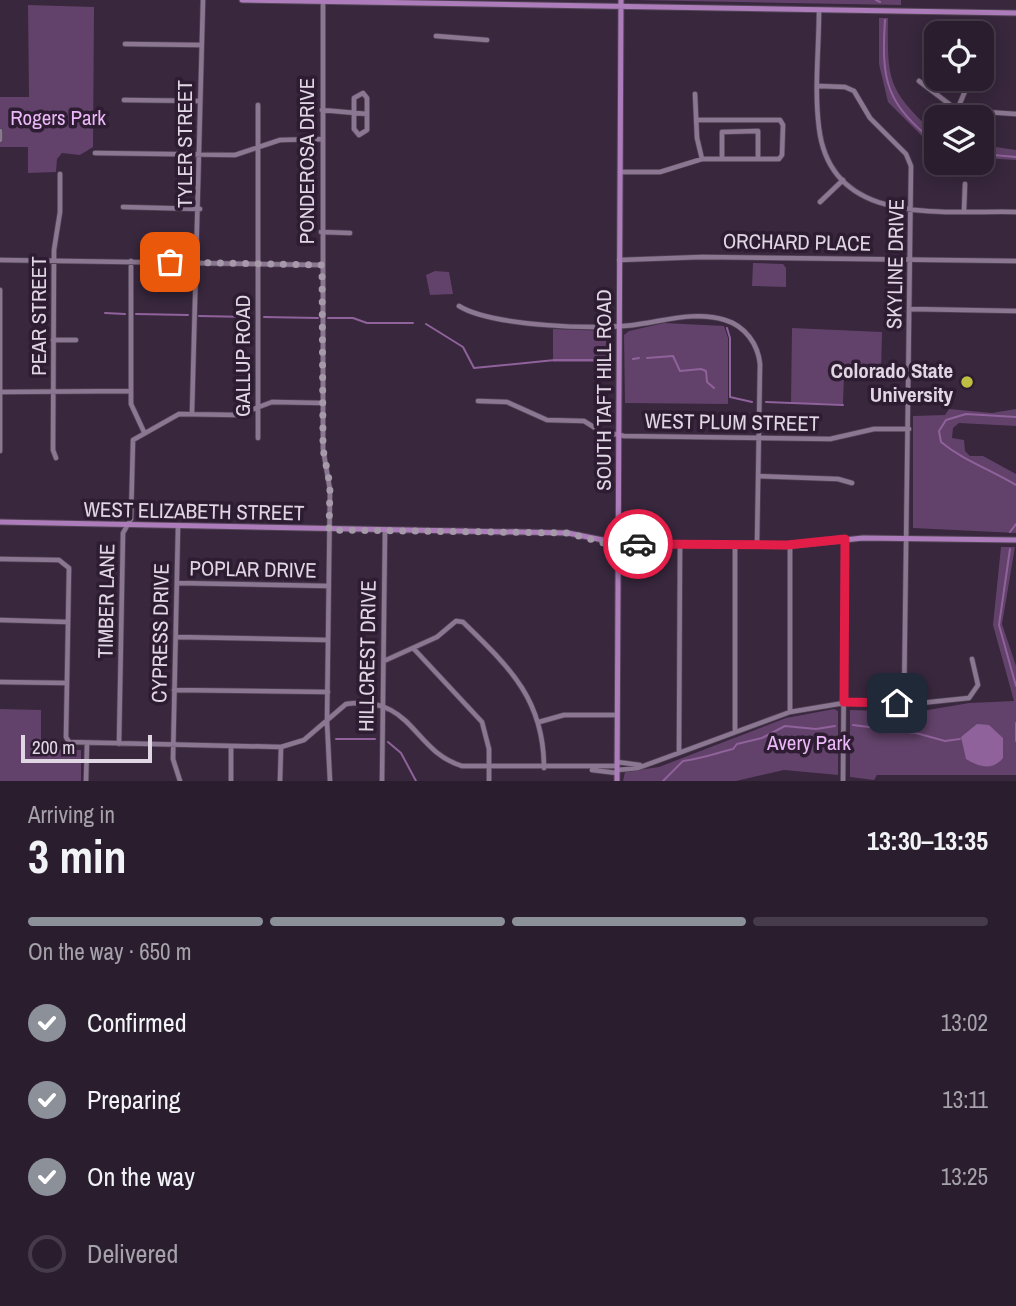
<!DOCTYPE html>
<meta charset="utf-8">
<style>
:root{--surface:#2a1d2e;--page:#362a3a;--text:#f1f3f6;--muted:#a5a2aa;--line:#463b4a;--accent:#8c9099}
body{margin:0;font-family:"Archivo Narrow",sans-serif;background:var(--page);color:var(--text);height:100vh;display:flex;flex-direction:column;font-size:26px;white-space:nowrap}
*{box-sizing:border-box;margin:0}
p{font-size:23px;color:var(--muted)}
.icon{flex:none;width:38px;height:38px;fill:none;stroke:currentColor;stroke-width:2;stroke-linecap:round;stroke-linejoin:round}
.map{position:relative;height:781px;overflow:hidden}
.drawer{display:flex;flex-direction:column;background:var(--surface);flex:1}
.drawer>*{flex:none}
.fabs{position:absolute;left:924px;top:21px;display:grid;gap:14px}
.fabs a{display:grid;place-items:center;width:70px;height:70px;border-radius:14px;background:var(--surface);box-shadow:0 4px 18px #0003,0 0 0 2px var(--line);font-size:35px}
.scale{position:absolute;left:21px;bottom:18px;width:131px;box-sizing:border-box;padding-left:7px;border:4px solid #e1d6e4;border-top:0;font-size:19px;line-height:24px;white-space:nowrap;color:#e1d6e4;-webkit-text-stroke:5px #2e1d32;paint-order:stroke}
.pin{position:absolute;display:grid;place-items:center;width:60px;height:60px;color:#fff;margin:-30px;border-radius:14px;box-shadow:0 4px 10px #0006}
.courier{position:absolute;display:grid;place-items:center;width:70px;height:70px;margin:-35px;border:5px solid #e11d48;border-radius:50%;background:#fff;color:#222;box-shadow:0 2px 9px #0007}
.overview em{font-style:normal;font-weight:700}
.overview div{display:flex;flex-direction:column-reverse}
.overview{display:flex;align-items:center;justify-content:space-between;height:119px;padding:0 28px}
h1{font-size:46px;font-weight:700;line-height:52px}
.bar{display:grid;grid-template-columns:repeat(4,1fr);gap:10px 7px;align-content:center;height:84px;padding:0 28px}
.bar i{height:9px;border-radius:5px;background:var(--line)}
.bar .selected{background:var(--accent)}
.bar p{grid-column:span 4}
ol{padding:0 28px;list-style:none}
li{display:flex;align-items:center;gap:21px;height:77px}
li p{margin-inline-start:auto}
li .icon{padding:7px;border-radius:50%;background:var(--accent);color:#fff;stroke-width:4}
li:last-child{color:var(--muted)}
li i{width:38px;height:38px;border:4px solid var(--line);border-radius:50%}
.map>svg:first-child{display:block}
.green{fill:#62426a}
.water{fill:#8f629b}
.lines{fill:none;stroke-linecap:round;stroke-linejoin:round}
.stream{stroke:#8f629b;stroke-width:2}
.minor-casing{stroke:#514355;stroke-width:6}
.major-casing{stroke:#514355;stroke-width:7}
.minor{stroke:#8b7791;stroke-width:4.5}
.major{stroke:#ad7cba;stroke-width:5}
.done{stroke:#a699aa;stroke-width:7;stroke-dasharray:0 12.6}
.route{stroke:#e11d48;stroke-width:9}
.poi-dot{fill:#bebf42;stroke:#2e1d32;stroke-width:2.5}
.labels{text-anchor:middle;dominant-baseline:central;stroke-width:7;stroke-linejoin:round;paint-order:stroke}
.park-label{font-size:21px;fill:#eab7f7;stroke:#2e1d32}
.street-label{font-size:21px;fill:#e1d6e4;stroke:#2e1d32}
.poi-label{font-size:21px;font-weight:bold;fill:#e1d6e4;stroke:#2e1d32;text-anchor:end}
</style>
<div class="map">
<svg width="1016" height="781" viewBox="0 0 1016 781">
<rect width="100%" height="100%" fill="#38273d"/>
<path class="green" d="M635 0H901V5Z
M28 5 94 7 93 147 80 155 62 153 57 159 56 172 28 173V147H0V97H29Z
M879 18H888C887 84 889 90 936 135V150L888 102 879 64Z
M982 145 1016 150V160L982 158Z
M753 263 783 264 786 268V287L752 286Z
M435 271 449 272 453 294 430 295 426 275Z
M664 323 724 326 728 338V404L625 403 624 335 629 331Z
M792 328 882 332 881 376 844 375 843 404 791 403Z
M553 329 612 331V362H553Z
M949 409 992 413 1016 409V426L959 423 953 428 952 438 964 440 965 451 970 456H983L1016 474V533L913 528V416L945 415Z
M1001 547H1015L1002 624 1016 666V775H877L874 780 850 777V710L916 712 969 703 1014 701 993 625Z
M0 709 41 710V749L81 750V781H0Z
M834 709 838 711V775L784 770 736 781H623L625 772 659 767 786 718Z"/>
<path class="water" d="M977 724 989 725 1003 738V758C992 771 979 767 966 759L961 737Z"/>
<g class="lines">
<path class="stream" d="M876 0 880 2
M885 20C881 81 886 104 936 143
M982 154 1016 157
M105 313 125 314
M136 314 188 315
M199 316 250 317
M264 317 318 318
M328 318H353L367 323H413
M426 324 463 347 474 368 555 360H609
M727 328 730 338V397L752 402
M647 358 673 356 680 371 701 369 706 371 707 382 714 388
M633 359 639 358
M766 402 843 405
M1016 417 966 414 946 420 939 431 941 442C964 461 990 469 1016 485
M1010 532 1016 524
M1010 549 999 625 1016 686
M1016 723V741
M853 725 916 733 945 741 960 739
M336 739H375
M388 742 401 753 416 781
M663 781 683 761C700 759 720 752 733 749L737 744 762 738 785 726 816 729 835 726"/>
<defs>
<path id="minor" d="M323 2V449L330 490 327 722 330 781
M819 10C819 49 814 89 819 128 831 228 944 210 1016 212
M436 36 487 40
M125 44 200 45
M919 81 957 110 1016 114
M819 86 845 87 854 91 870 118 906 154 911 166 904 703
M363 93 367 98V130L359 135 354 129V98Z
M695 94 697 138 702 159
M124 100 200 101
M322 110 367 114
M957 110 969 82
M0 131V140
M95 153 235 155 280 140 322 139
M722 158V132L758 131V158
M620 172H660L702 159H779L782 155 783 125 780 120H696
M820 202 843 180
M123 207 200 209
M964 211 965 184
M321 232 350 233
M0 260 322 265
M619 260 702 257 1016 261
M131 261V404L144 432
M0 290V451
M459 306C491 326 602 331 640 324 667 320 698 311 725 320 745 326 758 344 760 364L757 545
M910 309 1016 311
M53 340H76
M0 392 131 391
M478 401 507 402 547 420 584 421 600 431 624 436 830 439 874 429H909
M192 413 203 0
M258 438V105
M56 458 53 450 54 250 60 212V174
M758 476 838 479 852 483
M178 527 173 759 180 781
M735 545V730
M790 545V712
M0 559 59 560 69 568 66 737 69 742 281 747 304 740 346 704C414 695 411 750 462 766H617
M177 583 329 586
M0 620 68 622
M176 637 328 640
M414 649 482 722 489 749V781
M384 661 437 637 456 621 463 622C509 667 544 699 544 768
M0 682 67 683
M174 690 328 692
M539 722 564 715H617
M119 744 123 533 131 519 133 440 179 414 238 415 272 402 323 403
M679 752 680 544
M617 762 640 765
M592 770 617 773
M617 770 638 768 790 712 844 703 911 704 969 698 978 685 972 659
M86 781 87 743
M231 781V746
M280 781 281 747
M382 781 385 531
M843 781 845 539"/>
<path id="major" d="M242 0 1016 13
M0 522 568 533 618 543 787 546 863 538 1016 540
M617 781 621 0"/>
</defs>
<use href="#minor" class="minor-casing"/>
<use href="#major" class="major-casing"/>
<use href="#minor" class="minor"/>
<use href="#major" class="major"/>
</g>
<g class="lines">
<path class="done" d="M170 262 322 265 323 449 330 485 329 530 568 533 604 543 638 544"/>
<path class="route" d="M638 544 787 545 845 539 844 702 897 703"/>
</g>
<circle class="poi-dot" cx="967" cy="382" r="7"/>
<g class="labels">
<g class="park-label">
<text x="58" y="117">Rogers Park</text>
<text x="809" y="742">Avery Park</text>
</g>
<g class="street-label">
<text transform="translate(184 144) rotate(-90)">TYLER STREET</text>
<text transform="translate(306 161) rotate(-90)">PONDEROSA DRIVE</text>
<text transform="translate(797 242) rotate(1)">ORCHARD PLACE</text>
<text transform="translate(895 264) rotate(-89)">SKYLINE DRIVE</text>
<text transform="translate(38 316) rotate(-90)">PEAR STREET</text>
<text transform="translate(242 356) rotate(-90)">GALLUP ROAD</text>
<text transform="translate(603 390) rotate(-90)">SOUTH TAFT HILL ROAD</text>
<text transform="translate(732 422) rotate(1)">WEST PLUM STREET</text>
<text transform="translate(194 511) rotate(1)">WEST ELIZABETH STREET</text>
<text transform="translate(253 569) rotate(1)">POPLAR DRIVE</text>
<text transform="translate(106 601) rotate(-89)">TIMBER LANE</text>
<text transform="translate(160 633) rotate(-89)">CYPRESS DRIVE</text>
<text transform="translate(367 656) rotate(-89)">HILLCREST DRIVE</text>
</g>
<g class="poi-label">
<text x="953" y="370">Colorado State<tspan x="953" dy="24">University</tspan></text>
</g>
</g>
</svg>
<div class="fabs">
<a><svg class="icon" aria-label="locate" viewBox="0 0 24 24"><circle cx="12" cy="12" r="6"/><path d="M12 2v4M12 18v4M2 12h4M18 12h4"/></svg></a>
<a><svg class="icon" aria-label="layers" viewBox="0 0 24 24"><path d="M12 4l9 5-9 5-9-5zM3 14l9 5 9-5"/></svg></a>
</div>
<div class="scale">200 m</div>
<div class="pin" style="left:170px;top:262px;background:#ea580c"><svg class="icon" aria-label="bag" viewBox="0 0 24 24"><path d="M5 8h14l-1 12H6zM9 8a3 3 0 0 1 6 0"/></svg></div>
<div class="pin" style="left:897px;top:703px;background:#1f2937"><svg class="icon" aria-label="home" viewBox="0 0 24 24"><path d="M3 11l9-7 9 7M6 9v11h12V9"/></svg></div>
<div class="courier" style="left:638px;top:544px"><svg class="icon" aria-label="car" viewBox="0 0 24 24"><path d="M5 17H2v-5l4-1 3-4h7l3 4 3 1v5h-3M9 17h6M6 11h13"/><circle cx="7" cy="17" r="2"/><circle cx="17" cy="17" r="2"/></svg></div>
</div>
<section class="drawer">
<div class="overview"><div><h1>3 min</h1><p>Arriving in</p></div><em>13:30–13:35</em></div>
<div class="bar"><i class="selected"></i><i class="selected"></i><i class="selected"></i><i></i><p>On the way · 650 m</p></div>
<ol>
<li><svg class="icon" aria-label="check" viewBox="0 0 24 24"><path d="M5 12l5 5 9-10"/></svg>Confirmed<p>13:02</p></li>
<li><svg class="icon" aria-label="check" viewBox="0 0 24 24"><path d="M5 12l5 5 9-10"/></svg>Preparing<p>13:11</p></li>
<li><svg class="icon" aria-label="check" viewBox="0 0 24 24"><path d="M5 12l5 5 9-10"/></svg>On the way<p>13:25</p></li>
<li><i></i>Delivered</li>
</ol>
</section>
